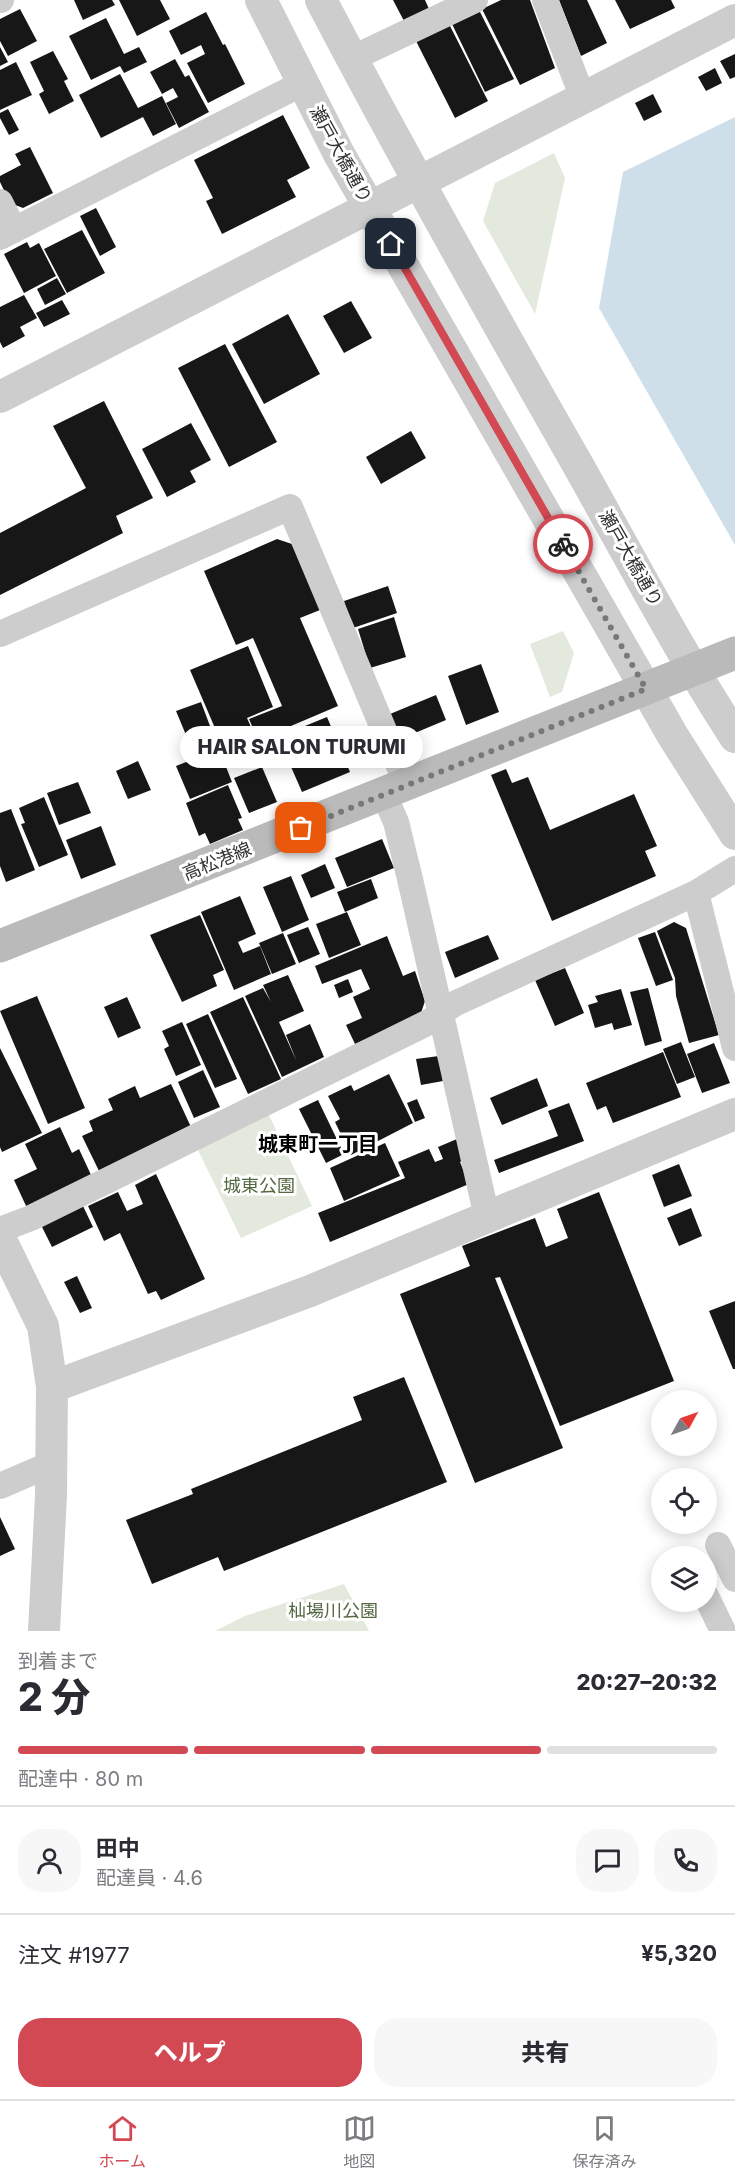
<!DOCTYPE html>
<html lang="ja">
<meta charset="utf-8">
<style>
:root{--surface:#fff;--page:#f7f7f7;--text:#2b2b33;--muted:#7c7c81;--line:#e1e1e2;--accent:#d24853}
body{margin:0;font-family:Inter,"Noto Sans JP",sans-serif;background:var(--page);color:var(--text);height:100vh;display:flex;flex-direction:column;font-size:22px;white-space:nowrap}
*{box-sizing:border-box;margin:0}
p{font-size:20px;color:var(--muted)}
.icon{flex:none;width:33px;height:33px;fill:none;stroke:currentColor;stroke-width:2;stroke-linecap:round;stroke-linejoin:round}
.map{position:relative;height:1631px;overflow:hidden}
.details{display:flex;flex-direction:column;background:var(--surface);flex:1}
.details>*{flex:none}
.needle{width:39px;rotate:50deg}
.controls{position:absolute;left:651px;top:1390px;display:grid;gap:12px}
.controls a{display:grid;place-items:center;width:66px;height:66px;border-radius:50%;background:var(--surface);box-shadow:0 3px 15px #0003;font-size:30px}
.pin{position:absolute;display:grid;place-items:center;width:51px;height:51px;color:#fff;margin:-26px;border-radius:12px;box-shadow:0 3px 9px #0006}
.courier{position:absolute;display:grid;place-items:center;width:60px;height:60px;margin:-30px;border:4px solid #d24853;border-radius:50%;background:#fff;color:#222;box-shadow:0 2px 8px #0007}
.bubble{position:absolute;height:42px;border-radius:21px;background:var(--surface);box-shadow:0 3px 15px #0003;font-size:20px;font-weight:800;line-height:42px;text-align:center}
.headline em{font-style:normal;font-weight:800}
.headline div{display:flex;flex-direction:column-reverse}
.headline{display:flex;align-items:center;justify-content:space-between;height:102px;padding:0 18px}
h1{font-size:39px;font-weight:800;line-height:45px}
.bar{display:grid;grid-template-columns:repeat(4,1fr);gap:9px 6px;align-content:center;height:72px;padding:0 18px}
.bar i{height:8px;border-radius:4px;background:var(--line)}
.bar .active{background:var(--accent)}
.bar p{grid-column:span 4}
.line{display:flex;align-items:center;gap:15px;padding:0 18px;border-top:2px solid var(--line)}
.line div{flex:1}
.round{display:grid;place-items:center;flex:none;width:63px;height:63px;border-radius:24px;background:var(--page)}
.button{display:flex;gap:12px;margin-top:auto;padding:12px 18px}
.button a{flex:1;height:69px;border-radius:24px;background:var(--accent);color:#fff;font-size:24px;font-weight:800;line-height:69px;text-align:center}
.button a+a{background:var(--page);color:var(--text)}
.menu{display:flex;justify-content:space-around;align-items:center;height:84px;border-top:2px solid var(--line);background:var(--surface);font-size:16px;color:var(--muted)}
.menu a{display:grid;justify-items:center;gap:3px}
.menu .active{color:var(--accent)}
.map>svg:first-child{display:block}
.green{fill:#e3e9dd}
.water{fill:#cfdfe9}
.building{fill:#171717}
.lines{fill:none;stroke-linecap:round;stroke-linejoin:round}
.minor{stroke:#cdcdcd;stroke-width:26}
.tertiary{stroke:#cdcdcd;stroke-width:32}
.secondary{stroke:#bababa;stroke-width:33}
.done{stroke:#787878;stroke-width:6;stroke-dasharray:0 10.8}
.route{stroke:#d24853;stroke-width:8}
.labels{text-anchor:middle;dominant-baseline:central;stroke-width:6;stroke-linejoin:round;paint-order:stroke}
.street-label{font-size:18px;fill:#303030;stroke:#fff}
.park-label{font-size:18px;fill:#546842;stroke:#fff}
.neighbourhood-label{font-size:20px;font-weight:bold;fill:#000;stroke:#fff}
</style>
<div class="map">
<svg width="735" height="1631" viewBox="0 0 735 1631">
<rect width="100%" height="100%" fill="#fff"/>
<path class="green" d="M554 153 565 178 535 314 483 221 495 183Z
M563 631 574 653 562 692 550 697 530 644Z
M267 1111 312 1206 241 1238 196 1146Z
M344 1584 369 1631H215L245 1616Z"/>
<path class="water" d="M735 117V545L599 308 623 172Z"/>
<path class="building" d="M74 0H112L115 5 83 20Z
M119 0H160L170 19 137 36Z
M393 0H425L429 9 404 21Z
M501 0H530L555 68 520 85 482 9Z
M559 0H587L607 43 581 56Z
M615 0H671L675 8 630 29Z
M20 9 37 41 8 56 0 41V19Z
M479 10 514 79 485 92 452 24Z
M206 12 223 45 225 44 245 84 208 103 187 63 205 54 201 45 181 55 169 31Z
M106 18 124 54 139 47 147 62 124 73 120 66 91 80 69 36Z
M449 24 488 101 455 118 416 41Z
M0 47 8 62 0 66Z
M53 51 68 79 64 81 74 101 49 114 39 94 44 91 30 62Z
M735 54V77L730 79 720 61Z
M175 59 185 77 189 75 209 112 179 128 166 103 178 97 173 88 162 94 150 72Z
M16 62 32 95 0 110V70Z
M715 68 722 83 706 91 698 77Z
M120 74 138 108 162 96 176 124 153 136 143 117 101 138 79 95Z
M653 94 662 112 644 121 635 103Z
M8 109 19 130 9 135 0 118V113Z
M283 115 310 168 287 180 296 197 222 234 206 201 213 198 194 160Z
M30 147 53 193 23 208 10 203 0 182V176L21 165 15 154Z
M96 208 116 247 100 256 80 216Z
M82 230 105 273 67 293 44 249Z
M27 242 30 248 39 243 56 276 24 293 4 254Z
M57 278 66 294 45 305 37 289Z
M24 295 37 318 20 327 25 336 3 348 0 342V307Z
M62 300 70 314 44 327 36 313Z
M351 301 372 338 344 353 323 316Z
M288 314 320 374 264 404 232 344Z
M225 344 277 442 229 467 178 368Z
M104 401 153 498 116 516 123 533 0 595V533L86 488 53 426Z
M191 423 211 460 190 471 196 482 167 497 142 449Z
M411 431 426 458 381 484 366 457Z
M277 539 292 544 320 610 300 618 338 706 258 740 249 719 282 706 253 638 236 645 204 571Z
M388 586 397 613 353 628 344 601Z
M394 617 406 657 370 668 358 629Z
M248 646 273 707 247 718 261 750 230 763 190 670Z
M481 664 499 712 466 725 448 676Z
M436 695 446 720 410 735 401 734 395 727 390 714Z
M201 702 210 726 186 735 176 711Z
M327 717 350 772 302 792 278 737Z
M219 749 232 782 190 799 176 766Z
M138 761 151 790 128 799 116 771Z
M262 767 277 802 249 813 234 778Z
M506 769 512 783 528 777 550 830 634 794 657 846 645 851 656 876 552 921 491 775Z
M78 782 91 813 59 825 47 793Z
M228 785 242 818 238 819 243 830 210 844 205 833 199 836 186 803Z
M44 797 68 855 39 867 21 824 25 823 19 808Z
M11 809 35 870 6 882 0 866V813Z
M101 826 116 865 81 879 66 840Z
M382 839 394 868 347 887 335 858Z
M325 864 335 888 311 898 301 875Z
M291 876 309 920 282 932 263 887Z
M371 879 378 898 345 912 337 892Z
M240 896 256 934 238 942 243 953 260 946 271 974 234 990 201 912Z
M347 912 361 945 329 958 316 924Z
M200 915 224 970 213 975 217 986 182 1002 150 935Z
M674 922 686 928 719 1035 689 1043 676 996 675 978 657 931Z
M308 927 320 954 299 963 287 935Z
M655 932 673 980 656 986 638 938Z
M283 933 296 964 272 974 259 943Z
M488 935 499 959 455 978 445 952Z
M387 936 403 976 415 971 425 1001 420 1016 355 1044 346 1025 362 1018 353 997 385 982 370 989 361 969 322 984 315 966Z
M565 968 584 1013 555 1026 535 980Z
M288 975 304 1011 279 1022 297 1062 286 1035 310 1024 324 1057 282 1077 245 996 263 988 271 1002 263 985Z
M348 979 353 992 339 998 334 985Z
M648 988 662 1041 645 1046 630 992Z
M621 989 632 1025 614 1030 612 1023 595 1028 588 1005 598 1002 595 996Z
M37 996 85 1108 48 1124 0 1011Z
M127 997 141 1028 118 1038 104 1007Z
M243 997 281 1079 248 1094 210 1012Z
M208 1014 237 1079 215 1088 186 1024Z
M182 1022 201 1065 176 1076 164 1049 169 1046 162 1031Z
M681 1042 695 1077 677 1084 663 1049Z
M714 1043 730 1083 702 1093 687 1054Z
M0 1048 42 1133 2 1152 0 1147Z
M663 1052 681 1097 613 1123 606 1106 597 1110 586 1083Z
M439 1056 443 1081 421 1085 416 1059Z
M203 1070 220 1107 194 1118 178 1082Z
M389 1074 413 1123 351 1155 335 1122 340 1119 328 1096 351 1085 354 1091Z
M537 1078 548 1106 502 1125 490 1098Z
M171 1084 191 1127 99 1171 82 1136 93 1131 89 1121 113 1110 108 1099 135 1086 140 1098Z
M417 1099 425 1118 415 1122 407 1103Z
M318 1100 344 1154 326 1163 299 1109Z
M569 1103 584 1141 499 1173 494 1160 558 1136 548 1111Z
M60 1127 72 1153 79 1149 92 1177 27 1208 14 1180 37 1169 25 1144Z
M457 1139 466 1159 460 1162 469 1184 330 1242 318 1213 405 1178 398 1162 429 1149 435 1162 443 1159 438 1147Z
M385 1143 400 1176 344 1201 330 1168Z
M679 1164 692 1196 664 1207 652 1175Z
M156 1174 205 1279 161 1300 156 1291 148 1294 120 1233 104 1241 88 1206 118 1192 127 1211 143 1204 135 1185Z
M599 1192 674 1381 560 1426 500 1277 495 1278 563 1448 475 1483 400 1294 470 1266 462 1246 535 1218 546 1247 568 1238 557 1209Z
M83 1206 93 1227 52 1247 41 1225Z
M691 1208 702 1236 679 1246 667 1218Z
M77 1276 92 1308 80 1313 64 1282Z
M735 1301V1369H733L709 1311Z
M404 1377 447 1482 224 1571 218 1557 152 1584 126 1520 193 1494 191 1489 362 1420 353 1397Z
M0 1517 15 1549 0 1556Z"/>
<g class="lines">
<path class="minor" d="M0 0H1
M545 0 583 98
M351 59 475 0
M0 202 14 230
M0 237 303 83
M0 634 290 507 407 785
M384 795 396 822 410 879 487 1217
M696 893 735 1048
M0 1230 31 1218 429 1022 454 1004 696 893 735 869
M0 1486 51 1464
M718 1545 735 1579
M706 1596 723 1631"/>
<path class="tertiary" d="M261 0 339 154 673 736 735 834
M321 0C403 157 490 311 578 465 629 556 678 649 735 737
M0 397 735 20
M0 1238 43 1326 52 1387 51 1495 44 1631
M52 1387 310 1291 735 1114"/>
<path class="secondary" d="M0 946 735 653"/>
</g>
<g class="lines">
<path class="done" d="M301 828 646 689 563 544"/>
<path class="route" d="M391 244 563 544"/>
</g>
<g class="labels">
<g class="street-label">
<text transform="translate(341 154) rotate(61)">瀬戸大橋通り</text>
<text transform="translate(631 558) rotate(60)">瀬戸大橋通り</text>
<text transform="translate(217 861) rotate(-22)">高松港線</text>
</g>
<g class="park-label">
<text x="259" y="1185">城東公園</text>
<text x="333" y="1610">杣場川公園</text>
</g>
<g class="neighbourhood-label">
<text x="318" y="1144">城東町一丁目</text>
</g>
</g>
</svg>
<div class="controls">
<a><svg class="needle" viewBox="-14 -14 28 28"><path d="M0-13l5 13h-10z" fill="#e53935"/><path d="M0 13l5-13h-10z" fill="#7c7c81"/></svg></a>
<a><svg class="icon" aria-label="locate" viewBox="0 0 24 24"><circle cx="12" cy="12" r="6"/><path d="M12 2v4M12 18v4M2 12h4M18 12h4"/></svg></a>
<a><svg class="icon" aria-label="layers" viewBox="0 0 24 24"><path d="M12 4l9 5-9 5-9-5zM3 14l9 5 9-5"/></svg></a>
</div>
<div class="pin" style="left:301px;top:828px;background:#ea580c"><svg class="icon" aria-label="bag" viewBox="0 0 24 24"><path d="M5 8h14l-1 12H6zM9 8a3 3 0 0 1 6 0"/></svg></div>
<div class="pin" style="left:391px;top:244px;background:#1f2937"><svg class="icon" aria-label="home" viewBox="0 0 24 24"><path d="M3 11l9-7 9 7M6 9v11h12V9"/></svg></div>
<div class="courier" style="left:563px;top:544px"><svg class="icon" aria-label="bike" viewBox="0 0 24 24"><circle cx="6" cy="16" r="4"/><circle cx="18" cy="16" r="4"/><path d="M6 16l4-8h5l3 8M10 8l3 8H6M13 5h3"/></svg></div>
<div class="bubble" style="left:180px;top:726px;width:243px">HAIR SALON TURUMI</div>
</div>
<section class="details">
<div class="headline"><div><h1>2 分</h1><p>到着まで</p></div><em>20:27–20:32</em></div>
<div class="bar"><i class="active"></i><i class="active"></i><i class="active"></i><i></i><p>配達中 · 80 m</p></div>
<div class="line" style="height:108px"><a class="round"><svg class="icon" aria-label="person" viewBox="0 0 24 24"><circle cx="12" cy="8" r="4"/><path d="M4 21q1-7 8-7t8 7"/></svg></a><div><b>田中</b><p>配達員 · 4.6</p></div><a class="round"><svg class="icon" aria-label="chat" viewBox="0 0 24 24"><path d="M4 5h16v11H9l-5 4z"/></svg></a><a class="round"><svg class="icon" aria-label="phone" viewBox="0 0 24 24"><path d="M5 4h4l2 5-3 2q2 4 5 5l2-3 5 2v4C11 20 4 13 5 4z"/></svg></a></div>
<div class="line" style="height:78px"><div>注文 #1977</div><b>¥5,320</b></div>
<div class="button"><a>ヘルプ</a><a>共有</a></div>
</section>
<nav class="menu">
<a class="active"><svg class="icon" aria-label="home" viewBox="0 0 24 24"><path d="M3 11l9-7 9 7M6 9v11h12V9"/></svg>ホーム</a>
<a><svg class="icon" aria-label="map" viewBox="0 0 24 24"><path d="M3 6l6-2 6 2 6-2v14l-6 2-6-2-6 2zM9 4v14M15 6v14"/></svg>地図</a>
<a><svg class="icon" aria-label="saved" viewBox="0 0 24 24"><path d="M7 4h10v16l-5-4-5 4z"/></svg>保存済み</a>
</nav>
